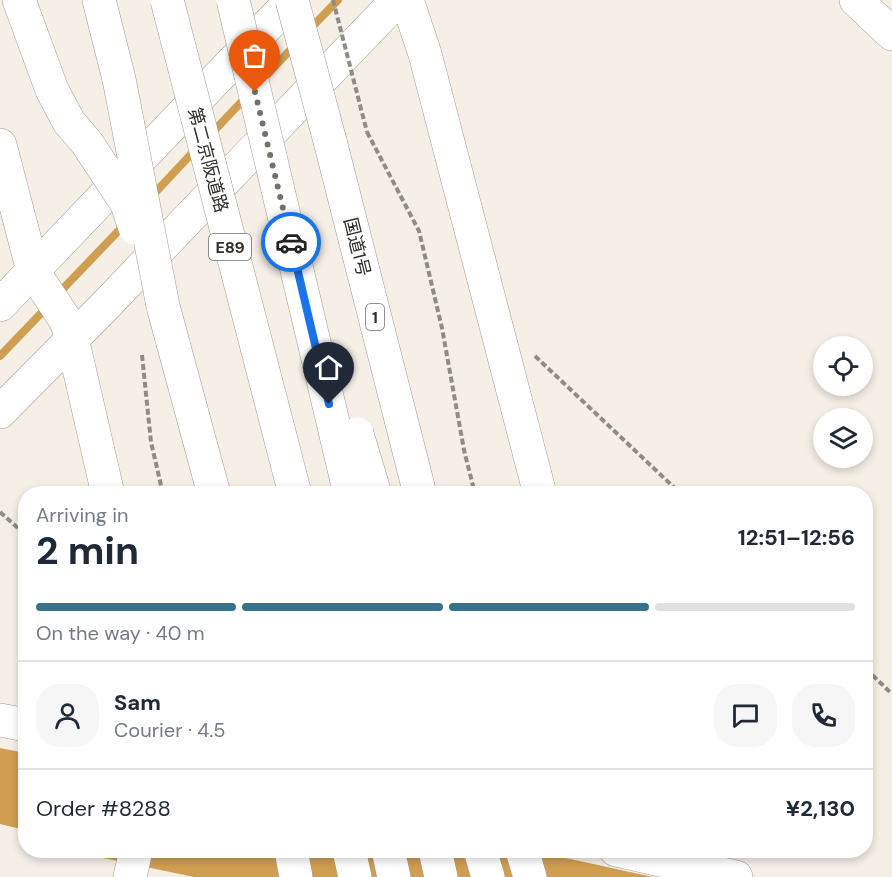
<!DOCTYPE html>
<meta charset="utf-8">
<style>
:root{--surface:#fff;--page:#f6f6f7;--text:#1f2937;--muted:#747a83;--line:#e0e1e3;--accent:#36728a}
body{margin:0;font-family:"DM Sans","Noto Sans JP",sans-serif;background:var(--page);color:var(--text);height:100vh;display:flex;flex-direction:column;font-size:22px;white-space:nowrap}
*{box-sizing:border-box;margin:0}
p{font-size:20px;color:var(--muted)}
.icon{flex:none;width:33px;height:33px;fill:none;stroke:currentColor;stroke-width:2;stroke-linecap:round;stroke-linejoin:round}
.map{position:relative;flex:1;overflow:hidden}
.drawer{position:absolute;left:18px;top:486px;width:855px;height:372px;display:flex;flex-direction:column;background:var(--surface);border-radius:24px;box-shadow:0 3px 9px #0003}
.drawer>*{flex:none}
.fabs{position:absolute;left:813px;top:336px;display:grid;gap:12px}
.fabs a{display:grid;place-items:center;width:60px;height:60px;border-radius:50%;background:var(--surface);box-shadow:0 3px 9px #0003;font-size:30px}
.pin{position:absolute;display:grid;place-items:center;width:51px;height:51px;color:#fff;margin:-62px -26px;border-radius:50% 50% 50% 0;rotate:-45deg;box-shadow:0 0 6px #0007}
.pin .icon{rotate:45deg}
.courier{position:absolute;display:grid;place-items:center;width:60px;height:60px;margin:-30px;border:4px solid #1a73e8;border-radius:50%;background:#fff;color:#222;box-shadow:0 2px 8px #0007}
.head em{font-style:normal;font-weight:700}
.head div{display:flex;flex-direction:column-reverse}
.head{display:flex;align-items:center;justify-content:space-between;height:102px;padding:0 18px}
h1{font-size:39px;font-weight:700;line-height:45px}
.bar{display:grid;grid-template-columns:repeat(4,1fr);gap:9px 6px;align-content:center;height:72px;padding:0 18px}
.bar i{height:8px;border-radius:4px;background:var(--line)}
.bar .selected{background:var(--accent)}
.bar p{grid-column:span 4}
.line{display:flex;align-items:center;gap:15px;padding:0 18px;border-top:2px solid var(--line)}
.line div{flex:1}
.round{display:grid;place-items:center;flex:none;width:63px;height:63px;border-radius:24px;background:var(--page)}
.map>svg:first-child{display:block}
.water{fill:#d09e50}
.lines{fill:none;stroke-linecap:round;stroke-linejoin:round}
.stream{stroke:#d09e50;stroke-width:8}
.minor-casing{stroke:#a19b93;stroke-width:34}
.highway-casing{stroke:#a19b93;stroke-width:34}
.path{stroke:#8f8c85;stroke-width:4;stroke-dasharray:6 3;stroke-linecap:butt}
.minor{stroke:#fff;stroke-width:33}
.highway{stroke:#fff;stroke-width:33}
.highway-bridge-casing{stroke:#a19b93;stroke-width:34;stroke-linecap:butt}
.path-bridge{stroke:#8f8c85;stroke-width:4;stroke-dasharray:6 3;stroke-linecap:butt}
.highway-bridge{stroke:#fff;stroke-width:33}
.done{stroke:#74716b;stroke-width:6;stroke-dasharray:0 10.8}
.route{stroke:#1a73e8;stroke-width:8}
.labels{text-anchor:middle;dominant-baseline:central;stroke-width:5;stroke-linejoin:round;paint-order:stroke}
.shield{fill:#fff;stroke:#6d6c69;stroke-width:1.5}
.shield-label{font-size:16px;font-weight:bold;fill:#2f2d29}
.street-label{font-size:18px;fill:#2f2d29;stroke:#fff}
</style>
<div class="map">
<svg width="892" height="877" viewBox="0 0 892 877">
<rect width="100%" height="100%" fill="#f5efe6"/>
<path class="water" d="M0 748 25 753V830L0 824Z
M529 850 653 877H194L70 851Z"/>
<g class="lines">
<path class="stream" d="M309 30 338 0
M260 82 296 44
M210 135 247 96
M150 198 197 148
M57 295 125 224
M0 356 49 305"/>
<defs>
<path id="minor" d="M407 0 425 54 540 494
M856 0 892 34
M0 145 33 271 66 321 72 338 108 494
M0 305 292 0
M0 412 105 306 397 0
M0 720 26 725
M616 850 736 877
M130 877 136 850"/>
<path id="highway" d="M19 0 52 90 69 122 87 143
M99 0 119 79
M330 141 420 494
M173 343 214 494
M291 850 296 877
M349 850 355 877
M388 850 394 877
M435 850 441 877
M480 850 488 877
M522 850 530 877"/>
</defs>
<use href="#minor" class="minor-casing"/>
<use href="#highway" class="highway-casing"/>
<path class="path" d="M367 132 419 231 442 328 464 450 475 494
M142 355 151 442 163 494
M535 356 681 494
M0 512 26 535
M866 669 892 694"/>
<use href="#minor" class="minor"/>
<use href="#highway" class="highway"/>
<defs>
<path id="highway-bridge" d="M167 0 295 494
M233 0 350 494
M292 0 330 141
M119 79 163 306 173 343
M87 143 127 204 135 228
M357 434 375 494"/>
</defs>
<use href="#highway-bridge" class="highway-bridge-casing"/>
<path class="path-bridge" d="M333 0 367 132"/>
<use href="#highway-bridge" class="highway-bridge"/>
</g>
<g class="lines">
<path class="done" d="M255 92 291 242"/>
<path class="route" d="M291 242 329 404"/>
</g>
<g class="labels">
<g class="shield">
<rect x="209" y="234" width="42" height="26" rx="4.5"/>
<rect x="366" y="304" width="18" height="26" rx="4.5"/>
</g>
<g class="shield-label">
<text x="230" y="247">E89</text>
<text x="375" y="317">1</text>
</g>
<g class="street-label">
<text transform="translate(208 160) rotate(75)">第二京阪道路</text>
<text transform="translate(357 247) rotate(76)">国道1号</text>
</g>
</g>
</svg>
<div class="fabs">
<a><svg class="icon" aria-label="locate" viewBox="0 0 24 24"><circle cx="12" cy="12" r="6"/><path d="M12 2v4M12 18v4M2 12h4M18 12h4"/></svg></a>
<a><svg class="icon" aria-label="layers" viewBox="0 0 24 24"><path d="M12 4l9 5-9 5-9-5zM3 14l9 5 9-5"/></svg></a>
</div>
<div class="pin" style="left:255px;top:92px;background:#ea580c"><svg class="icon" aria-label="bag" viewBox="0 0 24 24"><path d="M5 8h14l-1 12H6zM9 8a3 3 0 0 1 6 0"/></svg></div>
<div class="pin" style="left:329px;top:404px;background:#1f2937"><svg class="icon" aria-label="home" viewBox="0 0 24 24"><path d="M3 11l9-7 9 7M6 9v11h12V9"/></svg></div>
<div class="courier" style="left:291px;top:242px"><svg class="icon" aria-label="car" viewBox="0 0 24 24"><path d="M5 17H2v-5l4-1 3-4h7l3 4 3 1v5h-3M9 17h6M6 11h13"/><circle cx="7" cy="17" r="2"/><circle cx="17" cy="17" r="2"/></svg></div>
<section class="drawer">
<div class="head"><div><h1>2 min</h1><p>Arriving in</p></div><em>12:51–12:56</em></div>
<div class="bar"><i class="selected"></i><i class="selected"></i><i class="selected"></i><i></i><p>On the way · 40 m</p></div>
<div class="line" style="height:108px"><a class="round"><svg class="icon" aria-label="person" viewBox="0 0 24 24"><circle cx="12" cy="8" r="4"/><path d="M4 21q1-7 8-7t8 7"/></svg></a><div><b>Sam</b><p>Courier · 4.5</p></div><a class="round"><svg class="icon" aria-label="chat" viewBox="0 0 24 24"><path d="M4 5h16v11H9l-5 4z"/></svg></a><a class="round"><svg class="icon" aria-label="phone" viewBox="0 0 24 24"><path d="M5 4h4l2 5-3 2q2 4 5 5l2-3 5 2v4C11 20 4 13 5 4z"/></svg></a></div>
<div class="line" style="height:78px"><div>Order #8288</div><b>¥2,130</b></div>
</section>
</div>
